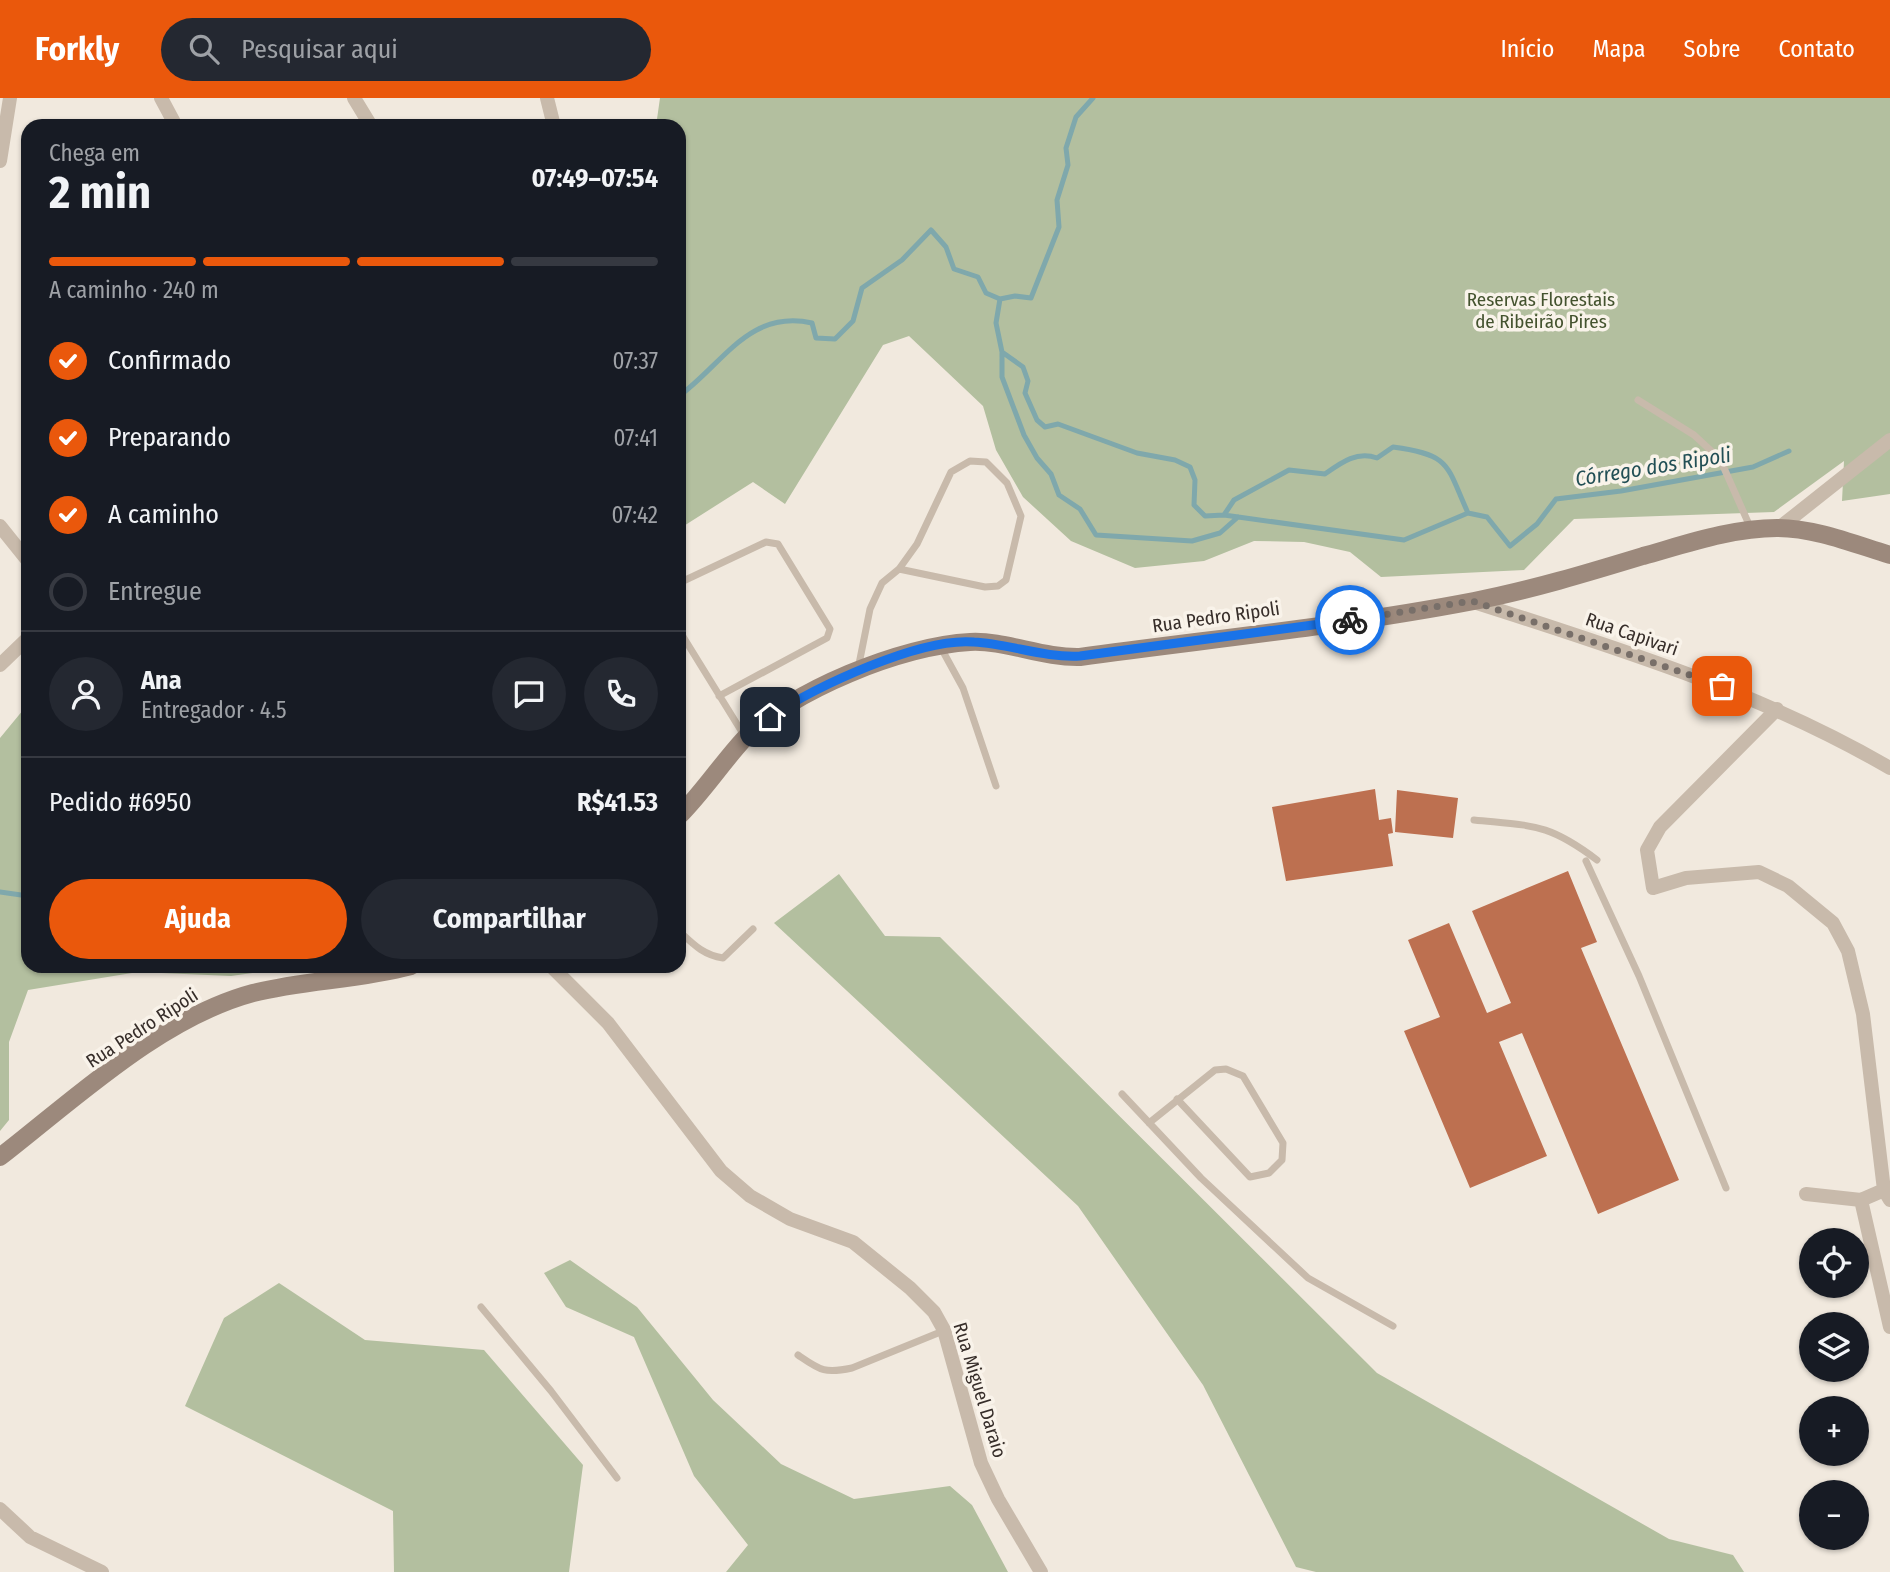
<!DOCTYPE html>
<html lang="pt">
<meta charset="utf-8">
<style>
:root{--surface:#171b24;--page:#242831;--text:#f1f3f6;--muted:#9ea1a6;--line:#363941;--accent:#ea580c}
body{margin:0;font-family:"Fira Sans Condensed",sans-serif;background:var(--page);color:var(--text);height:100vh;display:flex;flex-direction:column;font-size:26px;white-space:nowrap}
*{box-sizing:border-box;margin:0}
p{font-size:23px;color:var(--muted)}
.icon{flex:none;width:38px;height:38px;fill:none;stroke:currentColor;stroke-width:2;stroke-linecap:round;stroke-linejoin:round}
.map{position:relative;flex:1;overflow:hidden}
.details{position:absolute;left:21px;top:21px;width:665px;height:854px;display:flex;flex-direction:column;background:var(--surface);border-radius:21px;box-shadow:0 2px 5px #0004}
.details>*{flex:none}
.buttons{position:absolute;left:1799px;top:1130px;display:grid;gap:14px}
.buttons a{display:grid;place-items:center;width:70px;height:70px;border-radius:50%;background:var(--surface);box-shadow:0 2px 5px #0004;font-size:35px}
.pin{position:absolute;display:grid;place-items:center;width:60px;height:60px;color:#fff;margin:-30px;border-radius:14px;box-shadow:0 4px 10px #0006}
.courier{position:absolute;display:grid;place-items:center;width:70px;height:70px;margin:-35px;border:5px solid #1a73e8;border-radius:50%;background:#fff;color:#222;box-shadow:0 2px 9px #0007}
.head em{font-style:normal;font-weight:700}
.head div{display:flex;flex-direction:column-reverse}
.head{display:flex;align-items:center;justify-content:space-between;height:119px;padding:0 28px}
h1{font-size:46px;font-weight:700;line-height:52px}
.bar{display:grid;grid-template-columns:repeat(4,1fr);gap:10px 7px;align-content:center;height:84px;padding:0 28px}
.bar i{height:9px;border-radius:5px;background:var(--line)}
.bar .selected{background:var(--accent)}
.bar p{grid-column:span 4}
.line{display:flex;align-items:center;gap:18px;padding:0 28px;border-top:2px solid var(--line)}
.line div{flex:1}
.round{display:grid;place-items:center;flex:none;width:74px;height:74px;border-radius:37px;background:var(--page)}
ol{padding:0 28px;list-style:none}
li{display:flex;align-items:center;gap:21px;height:77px}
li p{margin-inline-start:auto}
li .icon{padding:7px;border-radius:50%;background:var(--accent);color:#fff;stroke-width:4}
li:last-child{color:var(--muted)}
li i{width:38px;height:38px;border:4px solid var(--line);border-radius:50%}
.primary-button{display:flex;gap:14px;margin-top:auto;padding:14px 28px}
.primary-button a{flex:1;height:80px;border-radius:42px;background:var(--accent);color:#fff;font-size:28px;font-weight:700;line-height:80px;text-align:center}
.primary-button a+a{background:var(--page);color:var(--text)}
header{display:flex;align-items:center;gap:42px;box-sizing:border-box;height:98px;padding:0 35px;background:var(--accent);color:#fff}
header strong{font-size:33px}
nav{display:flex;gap:38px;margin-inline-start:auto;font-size:24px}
.search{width:490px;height:63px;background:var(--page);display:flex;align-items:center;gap:18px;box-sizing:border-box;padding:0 24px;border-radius:38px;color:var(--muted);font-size:26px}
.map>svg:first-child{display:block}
.green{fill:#b3bf9f}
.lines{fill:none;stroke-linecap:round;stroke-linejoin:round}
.stream{stroke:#7fa8ac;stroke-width:5}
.building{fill:#bd7050}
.lane{stroke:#c8baab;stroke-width:7}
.street{stroke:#c8baab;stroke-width:14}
.secondary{stroke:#9c897c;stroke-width:18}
.done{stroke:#786f69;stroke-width:7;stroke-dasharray:0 12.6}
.route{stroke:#1a73e8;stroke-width:9}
.labels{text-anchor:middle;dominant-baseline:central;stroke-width:7;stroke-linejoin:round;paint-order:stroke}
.park-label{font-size:19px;fill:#44532f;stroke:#f9f3ea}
.street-label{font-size:19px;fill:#372e2a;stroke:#f9f3ea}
.water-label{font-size:21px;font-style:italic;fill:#224f55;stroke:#f9f3ea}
</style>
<header>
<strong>Forkly</strong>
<div class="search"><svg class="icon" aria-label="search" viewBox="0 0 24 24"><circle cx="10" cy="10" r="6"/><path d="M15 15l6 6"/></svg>Pesquisar aqui</div>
<nav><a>Início</a><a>Mapa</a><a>Sobre</a><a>Contato</a></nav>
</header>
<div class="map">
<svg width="1890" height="1474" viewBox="0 0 1890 1474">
<rect width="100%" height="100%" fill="#f1e9de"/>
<path class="green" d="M660 0H1890V396L1842 403 1844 363 1774 414 1574 421 1524 472 1381 479 1350 454 1304 444 1254 443 1204 463 1135 470 1071 443 1023 399 996 352 983 308 909 238 883 247 785 406 753 384 679 431V28H656Z
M28 606V868H303L231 878 138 874 28 892 9 944V1022L0 1033V640Z
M839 776 885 838 940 839 1377 1275 1669 1441 1733 1457 1744 1474H1316L1296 1469 1203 1287 1078 1108 774 825Z
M570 1162 637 1209 713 1302 781 1366 854 1401 950 1388 972 1407 1008 1474H726L748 1447 694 1378 634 1239 566 1209 544 1175Z
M279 1185 365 1242 484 1252 583 1367 569 1474H394L393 1413 185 1308 224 1220Z"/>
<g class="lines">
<path class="stream" d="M1000 201 1015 198 1031 200 1059 129 1057 102 1068 67 1066 50 1076 19 1093 0
M1002 254V279L1024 337 1037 360 1051 376 1059 397 1080 411 1096 437 1192 443 1220 435 1238 419
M679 298C723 266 749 211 812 225L816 240 835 241 853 223 862 190 902 162 931 132 946 149 954 171 978 179 986 195 1000 201 996 225 1002 254 1023 269 1028 283 1025 295 1037 322 1045 329 1058 326 1137 355 1175 362 1190 369 1195 382 1194 407 1205 418 1224 417 1404 442 1468 415 1487 419 1510 448 1537 426 1556 401 1621 393 1753 369 1789 353
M1224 417 1234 402 1289 372 1325 376C1342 364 1357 353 1377 360L1393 349C1452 357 1446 367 1468 415
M0 794 28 798"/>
</g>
<path class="building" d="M1375 691 1379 722 1391 720 1393 735 1388 736 1393 768 1286 783 1272 709Z
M1397 692 1458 700 1453 740 1395 734Z
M1568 773 1597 844 1581 850 1679 1082 1598 1116 1522 935 1499 944 1547 1058 1470 1090 1404 933 1440 919 1408 842 1449 825 1487 915 1511 905 1472 813Z"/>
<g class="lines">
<path class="lane" d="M1638 302 1694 337 1720 361 1751 431
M679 485 766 444 778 446 830 531 827 540 719 598
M679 532 745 639
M940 548 963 590 996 688
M858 571 870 511 882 485 899 471 917 446 951 374 970 363 986 364 1007 385 1021 418 1006 482 998 488 985 489 899 471
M1474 722C1533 728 1548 725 1597 762
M1586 763 1639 878 1726 1090
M679 833C693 846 703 857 723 860L753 831
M1122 996 1201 1080 1308 1180 1393 1228
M1149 1025 1215 972 1226 971 1243 978 1283 1045 1282 1062 1269 1075 1250 1079 1177 1001
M481 1209 551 1293 617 1380
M798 1257C820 1272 824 1276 852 1270L943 1233"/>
<path class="street" d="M161 0 176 28
M354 0 371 28
M547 0 554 28
M0 63 10 0
M0 428 28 463
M1779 430 1890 342
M1474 504C1616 550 1760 594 1890 670
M0 567 28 540
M1777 611 1660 729 1647 752 1653 790 1686 780 1759 774 1788 788 1833 825 1848 853 1863 916 1884 1092
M551 868 608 925 721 1073 750 1098 790 1121 853 1144 910 1190 934 1214 944 1232 981 1365 998 1401 1041 1474
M1806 1096 1861 1102 1884 1092 1890 1102
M1861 1102 1890 1229
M0 1411 30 1439 102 1474"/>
<path class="secondary" d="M679 718C703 694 721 666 744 641 789 593 904 547 970 544 1004 542 1043 560 1080 559 1211 541 1344 528 1474 503 1531 492 1587 475 1643 458 1686 446 1732 430 1777 430 1815 430 1854 446 1890 457
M0 1059C75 1001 160 920 253 895 305 882 359 882 411 868"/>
</g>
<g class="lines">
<path class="done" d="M1350 522 1472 503 1722 588"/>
<path class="route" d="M770 619C815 589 920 539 974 544 1010 546 1044 560 1080 558L1350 522"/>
</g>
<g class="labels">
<g class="park-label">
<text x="1541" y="201">Reservas Florestais<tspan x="1541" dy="22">de Ribeirão Pires</tspan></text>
</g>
<g class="street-label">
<text transform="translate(1216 519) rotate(-8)">Rua Pedro Ripoli</text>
<text transform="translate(1632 536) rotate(19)">Rua Capivari</text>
<text transform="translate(142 930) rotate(-33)">Rua Pedro Ripoli</text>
<text transform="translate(980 1292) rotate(73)">Rua Miguel Daraio</text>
</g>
<g class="water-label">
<text transform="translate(1653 369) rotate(-9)">Córrego dos Ripoli</text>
</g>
</g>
</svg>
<div class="buttons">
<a><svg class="icon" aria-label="locate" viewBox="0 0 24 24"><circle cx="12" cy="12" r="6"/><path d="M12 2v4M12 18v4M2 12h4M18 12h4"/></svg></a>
<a><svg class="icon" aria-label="layers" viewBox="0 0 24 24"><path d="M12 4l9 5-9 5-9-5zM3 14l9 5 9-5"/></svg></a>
<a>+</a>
<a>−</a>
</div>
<div class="pin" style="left:1722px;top:588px;background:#ea580c"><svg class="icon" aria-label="bag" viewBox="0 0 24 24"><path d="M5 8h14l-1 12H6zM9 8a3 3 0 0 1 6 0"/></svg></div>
<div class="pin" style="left:770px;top:619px;background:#1f2937"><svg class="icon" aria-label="home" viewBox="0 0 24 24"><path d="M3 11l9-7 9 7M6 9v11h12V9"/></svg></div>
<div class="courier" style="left:1350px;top:522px"><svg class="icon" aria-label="bike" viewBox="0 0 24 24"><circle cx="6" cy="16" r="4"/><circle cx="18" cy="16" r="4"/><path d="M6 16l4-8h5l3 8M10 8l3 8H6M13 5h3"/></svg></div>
<section class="details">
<div class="head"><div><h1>2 min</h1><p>Chega em</p></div><em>07:49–07:54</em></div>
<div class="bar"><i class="selected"></i><i class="selected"></i><i class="selected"></i><i></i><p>A caminho · 240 m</p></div>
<ol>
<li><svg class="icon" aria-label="check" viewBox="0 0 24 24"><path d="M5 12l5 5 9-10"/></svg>Confirmado<p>07:37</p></li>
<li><svg class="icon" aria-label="check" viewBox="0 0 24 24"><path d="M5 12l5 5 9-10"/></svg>Preparando<p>07:41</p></li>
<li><svg class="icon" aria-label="check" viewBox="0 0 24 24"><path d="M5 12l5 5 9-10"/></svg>A caminho<p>07:42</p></li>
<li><i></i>Entregue</li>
</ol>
<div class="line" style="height:126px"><a class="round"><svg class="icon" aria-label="person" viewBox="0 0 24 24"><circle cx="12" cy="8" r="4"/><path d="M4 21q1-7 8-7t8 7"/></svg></a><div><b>Ana</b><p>Entregador · 4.5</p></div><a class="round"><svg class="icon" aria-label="chat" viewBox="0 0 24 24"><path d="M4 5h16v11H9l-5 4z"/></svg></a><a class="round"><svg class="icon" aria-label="phone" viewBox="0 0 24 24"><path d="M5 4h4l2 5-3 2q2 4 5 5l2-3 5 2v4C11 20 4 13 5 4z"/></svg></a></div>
<div class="line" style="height:91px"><div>Pedido #6950</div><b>R$41.53</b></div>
<div class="primary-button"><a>Ajuda</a><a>Compartilhar</a></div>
</section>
</div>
